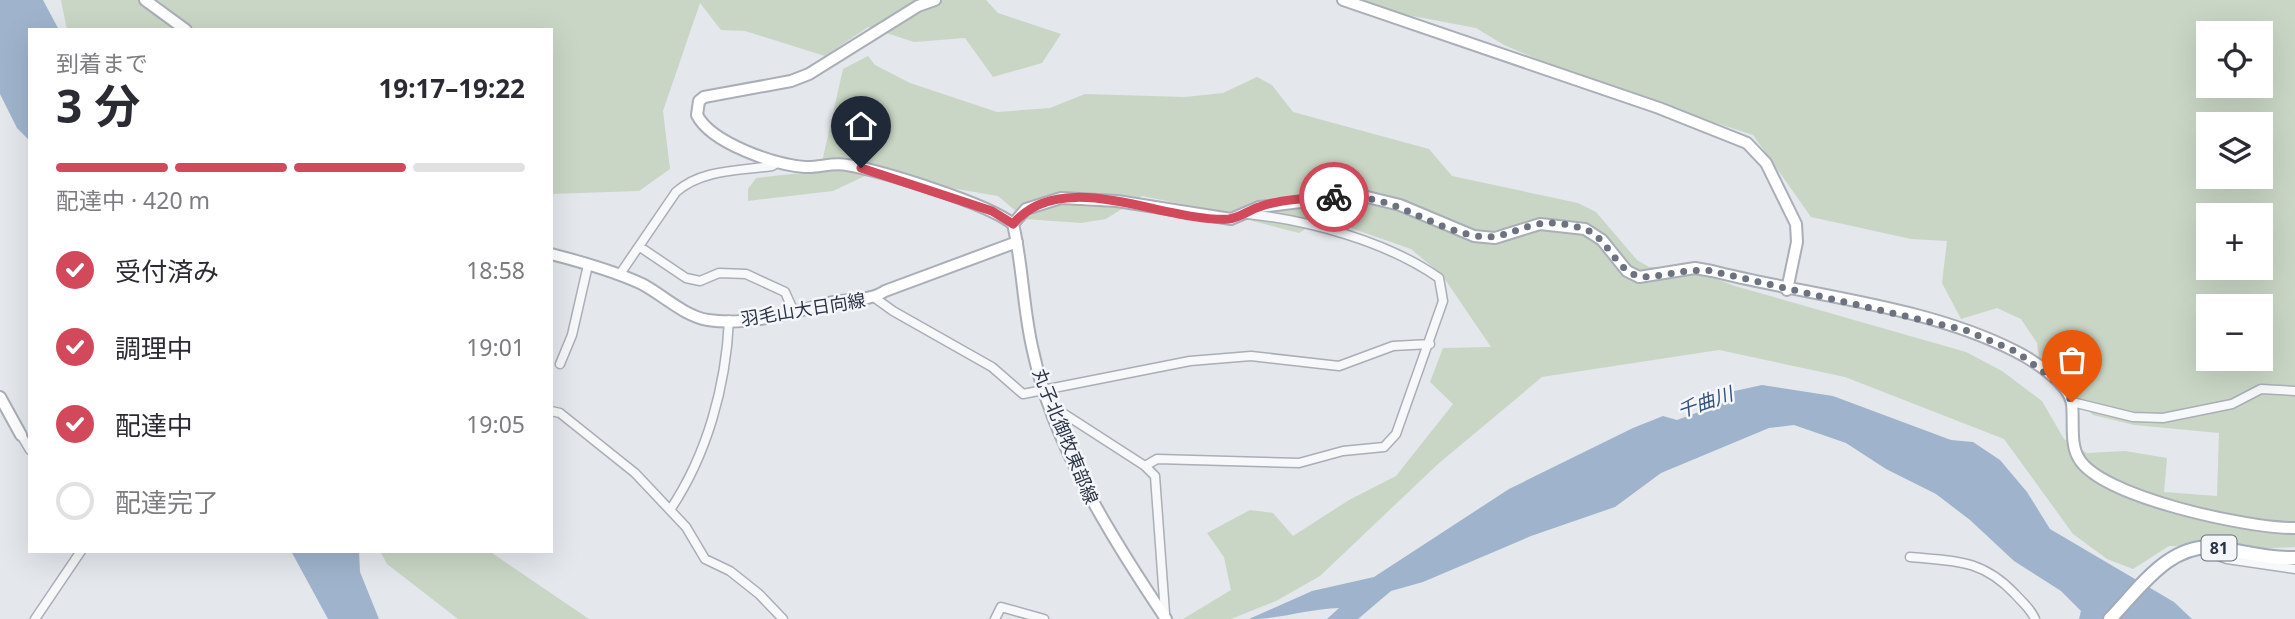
<!DOCTYPE html>
<html lang="ja">
<meta charset="utf-8">
<style>
:root{--surface:#fff;--page:#f7f7f7;--text:#2b2b33;--muted:#7c7c81;--line:#e1e1e2;--accent:#d1495b}
body{margin:0;font-family:"Noto Sans","Noto Sans JP",sans-serif;background:var(--page);color:var(--text);height:100vh;display:flex;flex-direction:column;font-size:26px;white-space:nowrap}
*{box-sizing:border-box;margin:0}
p{font-size:23px;color:var(--muted)}
.icon{flex:none;width:38px;height:38px;fill:none;stroke:currentColor;stroke-width:2;stroke-linecap:round;stroke-linejoin:round}
.map{position:relative;flex:1;overflow:hidden}
.drawer{position:absolute;left:28px;top:28px;width:525px;height:525px;display:flex;flex-direction:column;background:var(--surface);border-radius:0px;box-shadow:0 7px 28px #0002}
.drawer>*{flex:none}
.buttons{position:absolute;left:2196px;top:21px;display:grid;gap:14px}
.buttons a{display:grid;place-items:center;width:77px;height:77px;border-radius:0px;background:var(--surface);box-shadow:0 7px 28px #0002;font-size:35px}
.pin{position:absolute;display:grid;place-items:center;width:60px;height:60px;color:#fff;margin:-72px -30px;border-radius:50% 50% 50% 0;rotate:-45deg;box-shadow:0 0 7px #0007}
.pin .icon{rotate:45deg}
.courier{position:absolute;display:grid;place-items:center;width:70px;height:70px;margin:-35px;border:5px solid #d1495b;border-radius:50%;background:#fff;color:#222;box-shadow:0 2px 9px #0007}
.head em{font-style:normal;font-weight:700}
.head div{display:flex;flex-direction:column-reverse}
.head{display:flex;align-items:center;justify-content:space-between;height:119px;padding:0 28px}
h1{font-size:46px;font-weight:700;line-height:52px}
.bar{display:grid;grid-template-columns:repeat(4,1fr);gap:10px 7px;align-content:center;height:84px;padding:0 28px}
.bar i{height:9px;border-radius:5px;background:var(--line)}
.bar .selected{background:var(--accent)}
.bar p{grid-column:span 4}
ol{padding:0 28px;list-style:none}
li{display:flex;align-items:center;gap:21px;height:77px}
li p{margin-inline-start:auto}
li .icon{padding:7px;border-radius:50%;background:var(--accent);color:#fff;stroke-width:4}
li:last-child{color:var(--muted)}
li i{width:38px;height:38px;border:4px solid var(--line);border-radius:50%}
.map>svg:first-child{display:block}
.green{fill:#c9d6c5;fill-rule:evenodd}
.water{fill:#9fb4cc}
.lines{fill:none;stroke-linecap:round;stroke-linejoin:round}
.street-casing{stroke:#a9aeb7;stroke-width:11}
.secondary-casing{stroke:#a9aeb7;stroke-width:14}
.primary-casing{stroke:#a3abb8;stroke-width:16}
.street{stroke:#f7f8fa;stroke-width:8}
.secondary{stroke:#fff;stroke-width:10}
.primary{stroke:#fff;stroke-width:12}
.done{stroke:#6c737f;stroke-width:7;stroke-dasharray:0 12.6}
.route{stroke:#d1495b;stroke-width:9}
.labels{text-anchor:middle;dominant-baseline:central;stroke-width:5;stroke-linejoin:round;paint-order:stroke}
.shield{fill:#f4f6f9;stroke:#676e7b;stroke-width:2}
.shield-label{font-size:16px;font-weight:bold;fill:#2b3445}
.street-label{font-size:18px;fill:#2b3445;stroke:#f4f6f9}
.water-label{font-size:19px;font-style:italic;fill:#34527a;stroke:#f4f6f9}
</style>
<div class="map">
<svg width="2295" height="619" viewBox="0 0 2295 619">
<rect width="100%" height="100%" fill="#e4e7ec"/>
<path class="green" d="M61 0H986L998 13 1061 34 1042 63 993 77 965 38 914 42 868 27 825 56 745 31 721 30 700 3 663 111 670 169 639 191 551 194V30H67Z
M1363 0H2295V547L2254 549 2169 546 2133 569 2107 559 2073 534 2004 439 1845 377 1719 350 1542 377 1438 464 1320 576 1276 601 1231 619H1183L1231 590 1224 557 1207 533 1250 510 1273 513 1293 536 1349 500 1396 476 1453 404 1430 382 1443 348 1491 347 1442 275 1411 249 1322 218 1299 233 1207 209 1142 196 1106 219 1081 223 1025 219 998 196 869 174 833 191 748 201V189L756 178 820 171 843 69 868 56 875 65 910 83 997 112 1050 108 1085 94 1185 97 1223 93 1257 77 1272 85 1293 112 1429 149 1452 176 1578 203 1596 212 1637 260 1649 267 1689 269 1735 286 1966 352 2002 371 2042 401 2064 439 2087 453 2125 451 2167 458 2164 492 2217 496 2219 433 2134 425 2093 415 2040 364 2037 343 2021 319 1997 308 1961 319 1942 283 1947 241 1911 239 1811 217 1753 135 1590 82 1504 45 1476 28 1402 14ZM2208 33H2261V86H2208ZM2208 124H2261V177H2208ZM2208 215H2261V268H2208ZM2208 306H2261V359H2208Z
M380 551H489L589 619H458L387 564Z"/>
<path class="water" d="M0 0H43L59 30H30V141L17 128 0 94Z
M1762 385 1833 396 1951 440 1973 442 2000 460 2027 492 2050 529 2174 602 2192 619H2079L2081 611 2061 591 2014 561 1970 520 1936 494 1886 469 1846 443 1794 425 1769 428 1661 473 1615 507 1531 536 1423 582 1391 591 1358 619H1327L1339 608C1308 609 1281 619 1249 619L1312 591 1374 577 1509 489 1633 428 1663 416 1677 420 1707 409 1730 392Z
M291 551H359L360 572 379 619H328Z"/>
<g class="lines">
<defs>
<path id="street" d="M640 247 686 278 700 281 719 273 746 274 785 292 794 312
M620 274 676 192C702 169 739 171 772 166L779 162
M875 298 893 311 992 367 1023 394 1190 361 1251 356 1339 366 1393 346 1430 344
M560 364 572 335 588 265
M2072 402 2133 417 2163 418 2232 404 2261 389 2295 391
M1049 404 1145 466 1155 476 1165 613
M551 411 560 413 635 473 686 527 705 559 730 571 759 594 783 619
M21 435 30 450
M1145 466 1157 459 1299 463 1343 451 1384 447 1396 434 1443 301 1439 278C1388 242 1309 220 1247 214
M670 510C707 455 726 386 729 320
M2202 550 2227 559 2295 569
M1910 557C1955 561 1982 559 2015 594 2022 602 2031 609 2035 619
M35 619 81 551
M995 619 1001 607 1044 619"/>
<path id="secondary" d="M145 0 186 30
M935 0 918 6 809 74 791 81 704 97 699 101 697 115C711 143 775 165 805 167 819 168 832 162 847 165 882 171 987 203 1013 224 1023 266 1023 310 1033 351 1053 445 1113 540 1166 619
M1343 0 1659 108 1747 143 1766 163 1796 224 1797 242 1787 290
M1013 224 1026 209 1061 198 1117 201 1231 219 1259 207 1359 195 1400 205 1474 236 1495 238 1540 224 1585 229 1602 240 1627 271 1639 277 1695 268 1712 271C1810 296 1925 305 2015 351 2033 360 2069 383 2072 404 2074 420 2070 443 2078 457 2098 497 2251 529 2295 528
M551 254C582 262 614 271 642 284 663 295 684 316 708 320 747 326 791 313 829 303 847 298 869 302 885 291L1017 242
M0 397 21 435"/>
<path id="primary" d="M2110 619C2140 588 2171 540 2219 548 2245 552 2269 559 2295 558"/>
</defs>
<use href="#street" class="street-casing"/>
<use href="#secondary" class="secondary-casing"/>
<use href="#primary" class="primary-casing"/>
<use href="#street" class="street"/>
<use href="#secondary" class="secondary"/>
<use href="#primary" class="primary"/>
</g>
<g class="lines">
<path class="done" d="M1334 197C1394 192 1424 227 1477 236 1501 240 1517 228 1539 224 1553 221 1569 225 1582 228 1608 236 1614 269 1638 276 1652 280 1688 267 1712 271L1965 330 2017 352 2062 386 2072 402"/>
<path class="route" d="M861 168 992 211 1013 224C1062 165 1165 223 1229 219 1240 218 1249 210 1259 207 1281 199 1311 198 1334 197"/>
</g>
<g class="labels">
<rect class="shield" x="2201.5" y="535.5" width="35" height="25" rx="5"/>
<g class="shield-label">
<text x="2219" y="548">81</text>
</g>
<g class="street-label">
<text transform="translate(803 309) rotate(-9)">羽毛山大日向線</text>
<text transform="translate(1066 436) rotate(68)">丸子北御牧東部線</text>
</g>
<g class="water-label">
<text transform="translate(1705 402) rotate(-19)">千曲川</text>
</g>
</g>
</svg>
<div class="buttons">
<a><svg class="icon" aria-label="locate" viewBox="0 0 24 24"><circle cx="12" cy="12" r="6"/><path d="M12 2v4M12 18v4M2 12h4M18 12h4"/></svg></a>
<a><svg class="icon" aria-label="layers" viewBox="0 0 24 24"><path d="M12 4l9 5-9 5-9-5zM3 14l9 5 9-5"/></svg></a>
<a>+</a>
<a>−</a>
</div>
<div class="pin" style="left:2072px;top:402px;background:#ea580c"><svg class="icon" aria-label="bag" viewBox="0 0 24 24"><path d="M5 8h14l-1 12H6zM9 8a3 3 0 0 1 6 0"/></svg></div>
<div class="pin" style="left:861px;top:168px;background:#1f2937"><svg class="icon" aria-label="home" viewBox="0 0 24 24"><path d="M3 11l9-7 9 7M6 9v11h12V9"/></svg></div>
<div class="courier" style="left:1334px;top:197px"><svg class="icon" aria-label="bike" viewBox="0 0 24 24"><circle cx="6" cy="16" r="4"/><circle cx="18" cy="16" r="4"/><path d="M6 16l4-8h5l3 8M10 8l3 8H6M13 5h3"/></svg></div>
<section class="drawer">
<div class="head"><div><h1>3 分</h1><p>到着まで</p></div><em>19:17–19:22</em></div>
<div class="bar"><i class="selected"></i><i class="selected"></i><i class="selected"></i><i></i><p>配達中 · 420 m</p></div>
<ol>
<li><svg class="icon" aria-label="check" viewBox="0 0 24 24"><path d="M5 12l5 5 9-10"/></svg>受付済み<p>18:58</p></li>
<li><svg class="icon" aria-label="check" viewBox="0 0 24 24"><path d="M5 12l5 5 9-10"/></svg>調理中<p>19:01</p></li>
<li><svg class="icon" aria-label="check" viewBox="0 0 24 24"><path d="M5 12l5 5 9-10"/></svg>配達中<p>19:05</p></li>
<li><i></i>配達完了</li>
</ol>
</section>
</div>
